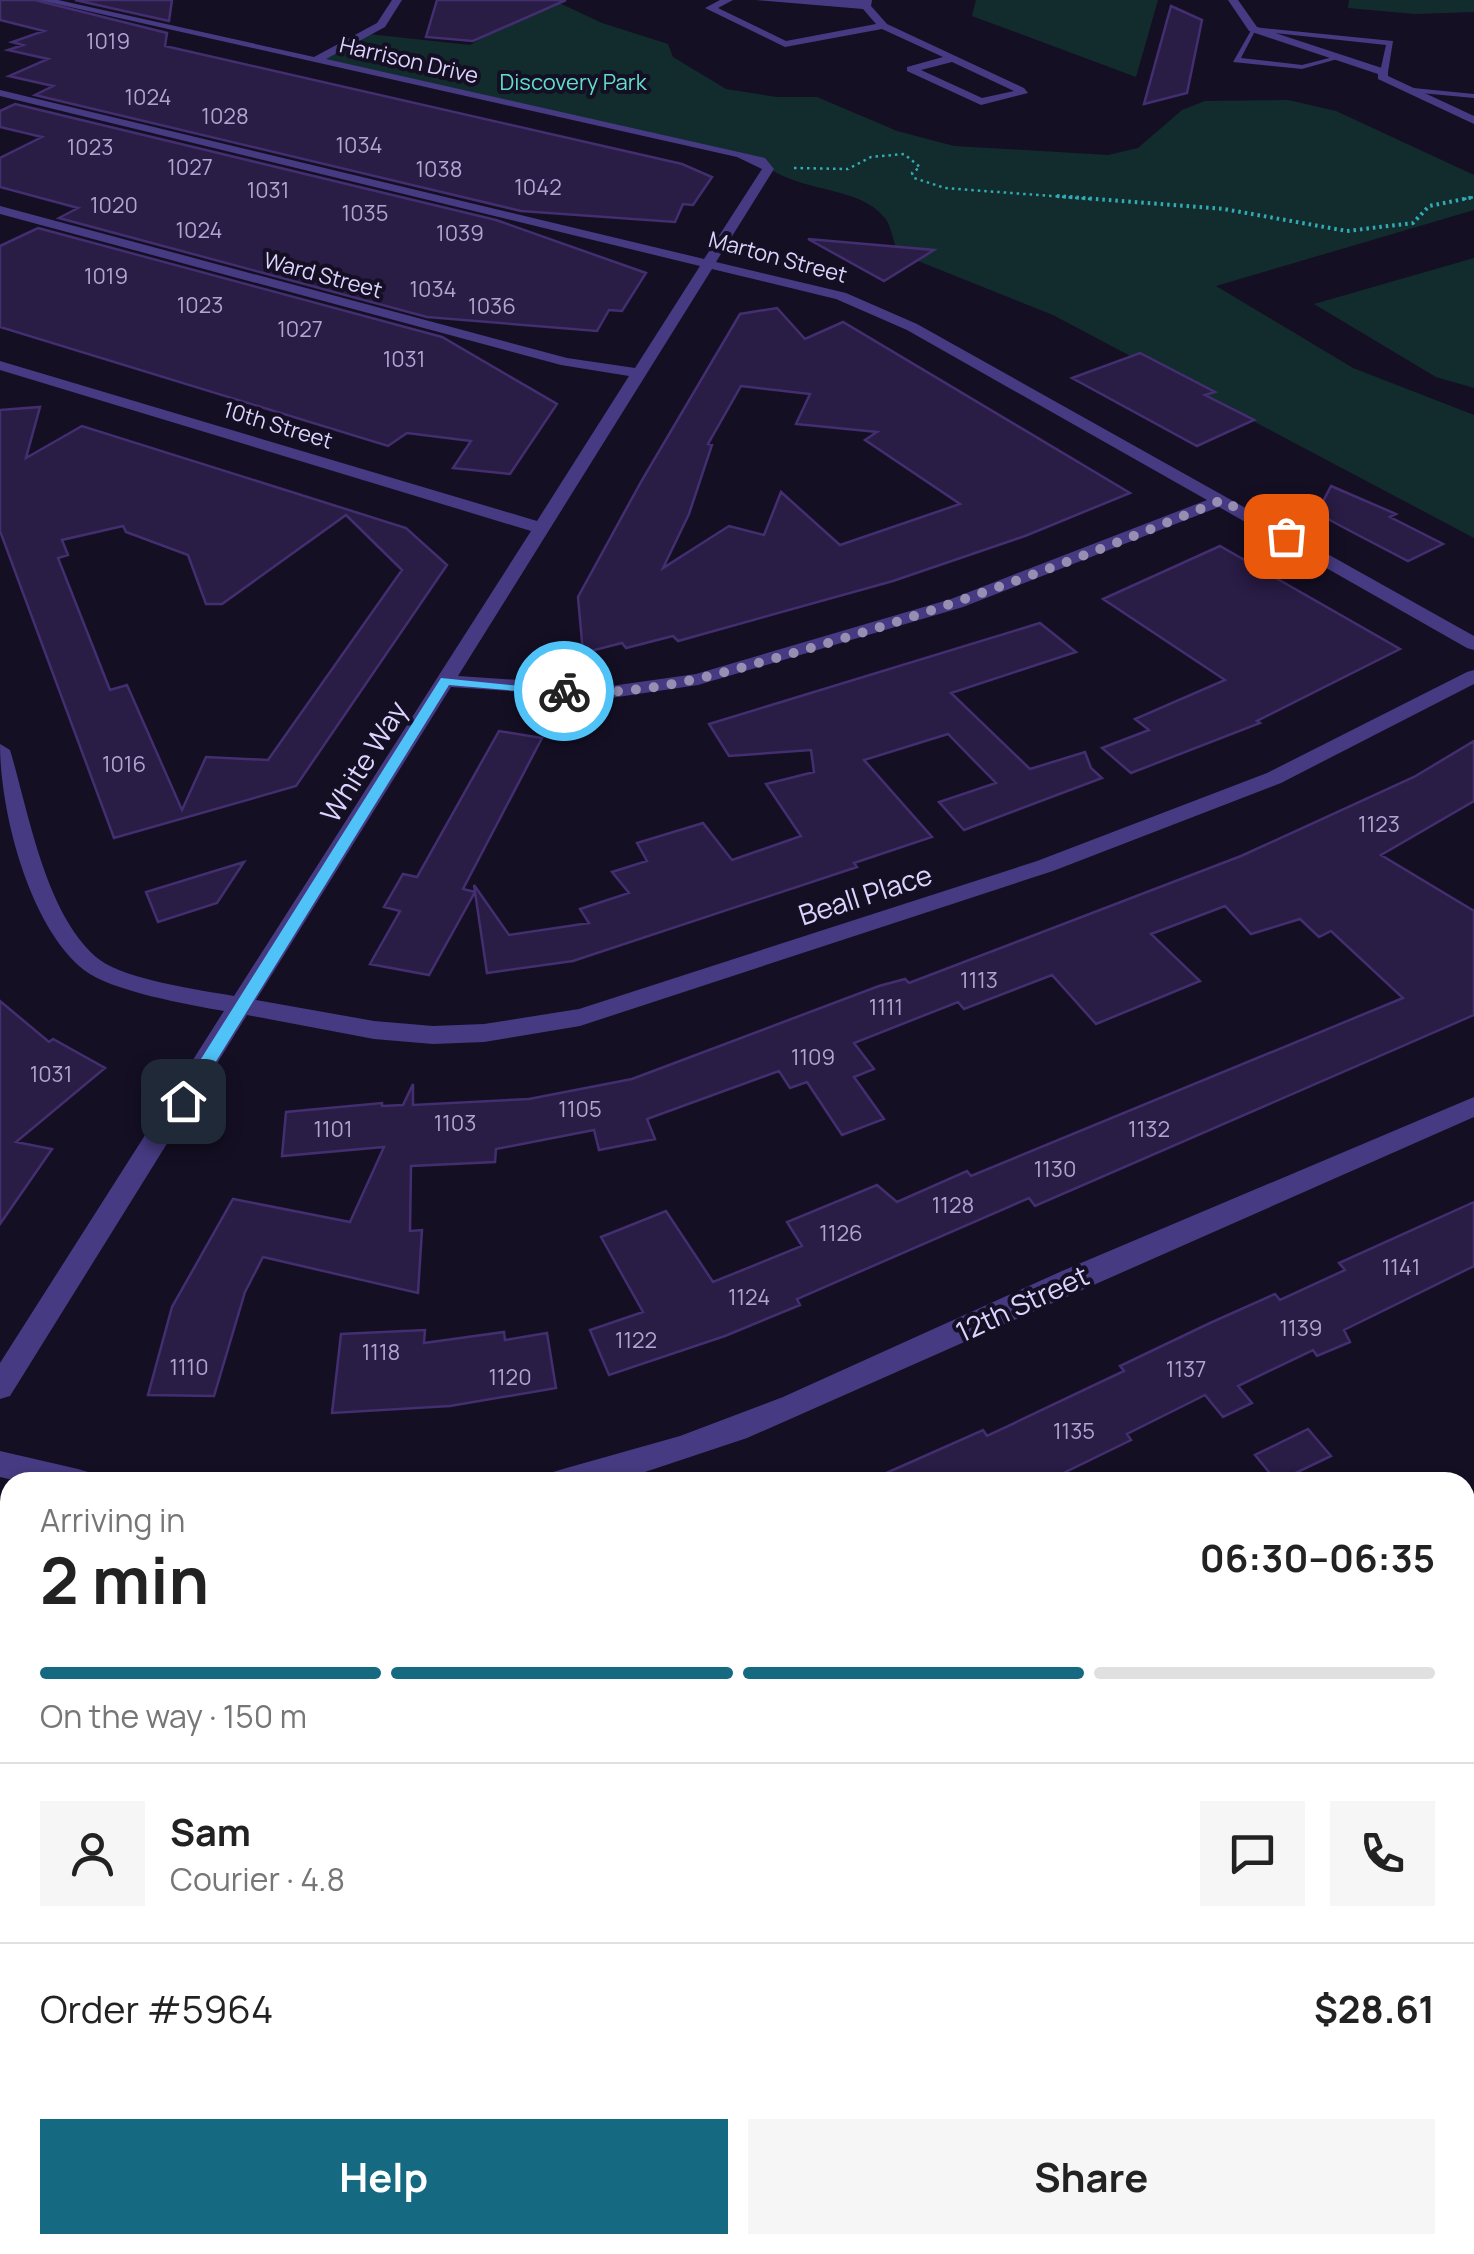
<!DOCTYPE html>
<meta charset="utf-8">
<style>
:root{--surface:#fff;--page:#f6f6f6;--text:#222;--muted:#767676;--line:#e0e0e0;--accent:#156a82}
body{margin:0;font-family:Manrope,sans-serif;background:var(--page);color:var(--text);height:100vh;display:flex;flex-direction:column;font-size:38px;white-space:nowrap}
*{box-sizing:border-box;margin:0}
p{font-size:32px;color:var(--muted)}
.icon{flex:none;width:55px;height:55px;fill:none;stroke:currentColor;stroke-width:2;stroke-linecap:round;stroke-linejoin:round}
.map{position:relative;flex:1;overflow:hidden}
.sheet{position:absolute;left:0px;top:1472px;width:1475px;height:782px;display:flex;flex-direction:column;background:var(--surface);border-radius:30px 30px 0 0;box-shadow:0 2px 8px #0004}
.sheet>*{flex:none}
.pin{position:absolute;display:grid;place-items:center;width:85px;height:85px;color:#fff;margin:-42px;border-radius:20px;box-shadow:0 5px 15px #0006}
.courier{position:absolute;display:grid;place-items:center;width:100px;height:100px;margin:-50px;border:8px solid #4fc3f7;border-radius:50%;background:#fff;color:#222;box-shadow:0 2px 12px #0007}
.head em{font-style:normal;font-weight:700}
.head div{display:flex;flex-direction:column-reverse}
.head{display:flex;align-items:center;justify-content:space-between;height:170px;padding:0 40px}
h1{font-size:65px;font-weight:700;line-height:75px}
.bar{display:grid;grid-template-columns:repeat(4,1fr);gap:15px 10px;align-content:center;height:120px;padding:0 40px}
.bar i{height:12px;border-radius:8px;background:var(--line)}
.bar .current{background:var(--accent)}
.bar p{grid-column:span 4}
.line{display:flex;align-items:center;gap:25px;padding:0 40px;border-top:2px solid var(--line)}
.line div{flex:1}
.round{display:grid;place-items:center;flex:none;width:105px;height:105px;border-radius:0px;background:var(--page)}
.button{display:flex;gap:20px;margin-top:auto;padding:20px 40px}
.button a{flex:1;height:115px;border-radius:0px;background:var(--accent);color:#fff;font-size:40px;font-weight:700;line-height:115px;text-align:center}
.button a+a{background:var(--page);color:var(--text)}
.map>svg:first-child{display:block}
.green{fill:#122c2e}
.building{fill:#291c45;stroke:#432e70;stroke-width:2.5;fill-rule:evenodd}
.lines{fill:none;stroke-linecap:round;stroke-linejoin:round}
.path-far1{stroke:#32acb4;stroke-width:2.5;stroke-dasharray:2.5 4;stroke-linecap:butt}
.path{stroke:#32acb4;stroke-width:4;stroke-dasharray:2.5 4;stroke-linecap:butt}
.service{fill:#463b82;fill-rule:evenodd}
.minor{fill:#463b82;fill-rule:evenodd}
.route{fill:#4fc3f7}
.done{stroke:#978eb2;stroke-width:10;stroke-dasharray:0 18}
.labels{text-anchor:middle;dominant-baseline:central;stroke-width:8;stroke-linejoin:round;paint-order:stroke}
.number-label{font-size:22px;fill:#b0a5d0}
.far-street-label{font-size:22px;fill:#ddd3fe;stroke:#150f24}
.far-park-label{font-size:22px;fill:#61ddcd;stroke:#150f24}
.street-label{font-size:28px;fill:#ddd3fe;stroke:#150f24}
</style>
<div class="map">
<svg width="1474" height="2254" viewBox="0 0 1474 2254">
<rect width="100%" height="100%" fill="#150f24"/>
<path class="green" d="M553 0 602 23 668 44 673 57 726 89 777 97H817L897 131 954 146 1108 155 1138 148 1182 110 1205 101 1288 100 1336 111 1474 175V210L1216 286 1353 368 1474 415V538L1053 315 898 253C893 242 891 224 884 217 856 183 793 195 758 159L316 60 368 34 470 45 491 33 492 15Z
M976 0H1158L1136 77 972 16Z
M1349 0H1474V12L1415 14 1348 8Z
M1474 258V388L1436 377 1314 304Z"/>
<path class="building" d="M0 0H35L167 33 165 46 682 164 712 177 693 205 683 204 675 222 521 211 35 95 53 86 9 76 48 59 8 50 23 45 12 42 44 31 0 20Z
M75 0H172L169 21Z
M437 0H566L473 41 426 37Z
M1171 6 1202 20 1187 93 1144 104Z
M15 104 496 220 646 273 622 311 609 310 597 331 427 317 59 218 78 208 0 187V158L42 137 0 127V111Z
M38 228 442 337 557 404 510 474 453 468 471 441 407 433 388 446 0 327V246Z
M808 239 934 250 884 281Z
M777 308 805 339 843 322 1130 493 1025 536 893 581 678 641 673 636 626 648 622 643 583 653 578 597 642 480 740 314ZM741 386 810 394 796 424 877 432 865 440 960 504 840 545 781 492 764 535 729 526 663 568 689 514 712 445 708 444Z
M1140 353 1215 392 1205 395 1254 420 1197 446 1072 378Z
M40 407 26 458 82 426 406 528 447 565 296 786 114 838 0 531V410ZM346 515 402 570 268 760 206 757 182 810 127 685 110 690 58 558 68 555 62 540 123 526 126 532 188 555 206 604H222Z
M1331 486 1396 514 1390 517 1443 544 1408 561 1354 533 1313 511 1320 507Z
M1220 546 1400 649 1257 721 1260 723 1131 773 1102 748 1149 730 1135 719 1225 680 1103 599Z
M1040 623 1076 652 951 693 1030 769 1085 752 1091 768 1102 778 964 830 939 802 996 783 948 734 864 760 932 837 854 863 857 867 573 961 487 973 475 892 429 975 370 964 400 911 384 907 403 874 417 877 499 731 542 738 463 889 475 892 474 885 509 935 589 923 580 909 629 893 612 872 647 861 637 843 703 823 732 860 801 836 766 784 814 772 811 750 729 756 709 724Z
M1474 741V801L1381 855 1474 911V1015L1035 1206 1029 1198 797 1299 800 1305 725 1336 609 1375 590 1330 643 1312 601 1237 666 1211 713 1282 802 1246 787 1222 877 1185 897 1202 967 1171 971 1176 1403 998 1331 931 1319 937 1300 919 1251 934 1225 906 1151 934 1200 981 1096 1024 1052 975 964 1009 958 1002 854 1043 874 1069 854 1077 884 1119 842 1135 807 1082 790 1088 779 1071 647 1119 655 1139 599 1150 594 1130 496 1149 495 1162 411 1166 410 1231 422 1230 418 1293 263 1257 245 1292 214 1396 148 1395 172 1307 233 1199 350 1222 384 1147 282 1156 286 1112 382 1103V1106L403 1105 413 1084V1105L529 1099 632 1079 879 986 905 979 909 983 1241 856 1414 777Z
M244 862 217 903 158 922 146 892Z
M0 1001 49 1042 53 1039 105 1068 16 1142 52 1149 0 1224Z
M1474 1202V1266L1344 1330 1350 1342 1317 1356 1313 1350 1238 1386 1252 1403 1223 1417 1205 1395 1127 1434 1131 1440 1045 1482H866L983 1430 987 1436 1124 1371 1120 1366 1210 1323 1275 1294 1280 1300 1345 1270 1339 1263Z
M425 1330 424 1343 504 1332 505 1340 547 1333 556 1388 450 1406 332 1413 341 1334Z
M1308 1429 1331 1456 1277 1482 1255 1455Z"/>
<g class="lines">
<path class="path-far1" d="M794 168 848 169 871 157 904 154 920 167 912 173 914 178 945 188 1091 199
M1464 199 1474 197"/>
<path class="path" d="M1057 196 1224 209 1347 231 1413 223 1429 206 1474 197"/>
<path class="service" d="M1253 27 1393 41 1388 72 1384 74 1380 72 1386 45 1255 31 1241 58 1302 65 1337 56 1341 58 1302 69 1233 62Z
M1413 88 1474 94V98L1410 92Z"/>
<path class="minor" d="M39 0H58L314 57 377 23 392 0H402L385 27 326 59 765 158 774 169 716 262 846 293 917 324 1474 636V650L1467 648 1219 507 963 607 698 685 611 698 451 687 256 1000 374 1021 433 1026 484 1024 579 1009 1037 861 1267 773 1467 672 1474 670V684L1281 783 1053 871 580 1026 484 1042 433 1044 374 1039 247 1015 10 1396 0 1399V1363L224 1011C190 1005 110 991 84 970 29 926 0 812 0 744L10 750C29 813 46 918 100 960 127 980 200 990 234 996L531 531 0 370V361L537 521 629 376 561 365 0 214V206L567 358 635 368 700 266 0 96V90L704 259 762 169 737 157ZM712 269 836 299 907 330 1207 500 951 599 696 674 611 686 458 676Z
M720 0H733L718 8 786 41 876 24 863 9 756 0H872L871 6 887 24 1024 88 1028 93 981 105 907 71V67L943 57 882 29 785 47 705 8ZM952 62 1014 91 982 98 921 70Z
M1228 0H1238L1257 27 1388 70V76L1474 116V124L1378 79V74L1249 31Z
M1474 1097V1117L747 1438 615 1482H548L553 1472 563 1469 680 1436 783 1397 1062 1271Z
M0 1451 78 1469 88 1472 93 1482H22L0 1477Z
M1474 1819V1855L1465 1859V1823Z
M775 2245H826L822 2254H771Z"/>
</g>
<path class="route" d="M441 678 571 691 564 695 449 685 189 1105H177V1097Z"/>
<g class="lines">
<path class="done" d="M564 691C646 698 726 672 804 650 947 609 1085 557 1222 500L1286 536"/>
</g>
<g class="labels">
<g class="number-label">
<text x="108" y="41">1019</text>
<text x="148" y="97">1024</text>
<text x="225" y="116">1028</text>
<text x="359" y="145">1034</text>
<text x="90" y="147">1023</text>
<text x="190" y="167">1027</text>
<text x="439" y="169">1038</text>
<text x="538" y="187">1042</text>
<text x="268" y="190">1031</text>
<text x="114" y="205">1020</text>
<text x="365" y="213">1035</text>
<text x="199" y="230">1024</text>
<text x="460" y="233">1039</text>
<text x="106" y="276">1019</text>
<text x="433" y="289">1034</text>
<text x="200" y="305">1023</text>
<text x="492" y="306">1036</text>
<text x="300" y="329">1027</text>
<text x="404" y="359">1031</text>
<text x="124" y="764">1016</text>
<text x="1379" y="824">1123</text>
<text x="979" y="980">1113</text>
<text x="886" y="1007">1111</text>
<text x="813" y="1057">1109</text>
<text x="51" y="1074">1031</text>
<text x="580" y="1109">1105</text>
<text x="455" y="1123">1103</text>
<text x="333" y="1129">1101</text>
<text x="1149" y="1129">1132</text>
<text x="1055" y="1169">1130</text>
<text x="953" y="1205">1128</text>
<text x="841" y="1233">1126</text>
<text x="1401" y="1267">1141</text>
<text x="749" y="1297">1124</text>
<text x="1301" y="1328">1139</text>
<text x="636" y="1340">1122</text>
<text x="381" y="1352">1118</text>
<text x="189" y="1367">1110</text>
<text x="1186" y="1369">1137</text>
<text x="510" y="1377">1120</text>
<text x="1074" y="1431">1135</text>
</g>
<g class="far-street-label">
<text transform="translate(409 60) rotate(13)">Harrison Drive</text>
<text transform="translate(778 257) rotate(15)">Marton Street</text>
<text transform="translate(323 275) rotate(15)">Ward Street</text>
<text transform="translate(278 425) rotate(17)">10th Street</text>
</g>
<g class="far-park-label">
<text x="573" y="82">Discovery Park</text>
</g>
<g class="street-label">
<text transform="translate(363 761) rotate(-58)">White Way</text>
<text transform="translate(865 894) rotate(-18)">Beall Place</text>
<text transform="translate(1022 1303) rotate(-25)">12th Street</text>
</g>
</g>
</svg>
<div class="pin" style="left:1286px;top:536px;background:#ea580c"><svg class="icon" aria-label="bag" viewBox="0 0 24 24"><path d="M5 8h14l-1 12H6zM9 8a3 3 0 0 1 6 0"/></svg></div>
<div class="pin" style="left:183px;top:1101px;background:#1f2937"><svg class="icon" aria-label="home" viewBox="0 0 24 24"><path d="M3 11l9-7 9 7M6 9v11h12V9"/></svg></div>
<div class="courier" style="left:564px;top:691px"><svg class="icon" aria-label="bike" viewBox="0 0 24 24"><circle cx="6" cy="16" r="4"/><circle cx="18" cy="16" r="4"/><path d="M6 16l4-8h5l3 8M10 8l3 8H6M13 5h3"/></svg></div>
<section class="sheet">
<div class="head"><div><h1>2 min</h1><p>Arriving in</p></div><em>06:30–06:35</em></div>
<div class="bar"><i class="current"></i><i class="current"></i><i class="current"></i><i></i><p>On the way · 150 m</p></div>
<div class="line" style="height:180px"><a class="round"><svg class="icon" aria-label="person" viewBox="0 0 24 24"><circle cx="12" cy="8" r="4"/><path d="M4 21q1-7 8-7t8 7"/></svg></a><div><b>Sam</b><p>Courier · 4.8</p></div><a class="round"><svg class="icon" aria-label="chat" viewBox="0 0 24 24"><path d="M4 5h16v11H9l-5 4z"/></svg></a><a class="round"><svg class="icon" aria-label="phone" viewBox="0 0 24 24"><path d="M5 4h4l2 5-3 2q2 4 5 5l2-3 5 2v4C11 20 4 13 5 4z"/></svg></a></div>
<div class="line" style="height:130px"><div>Order #5964</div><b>$28.61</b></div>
<div class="button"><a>Help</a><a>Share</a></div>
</section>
</div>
